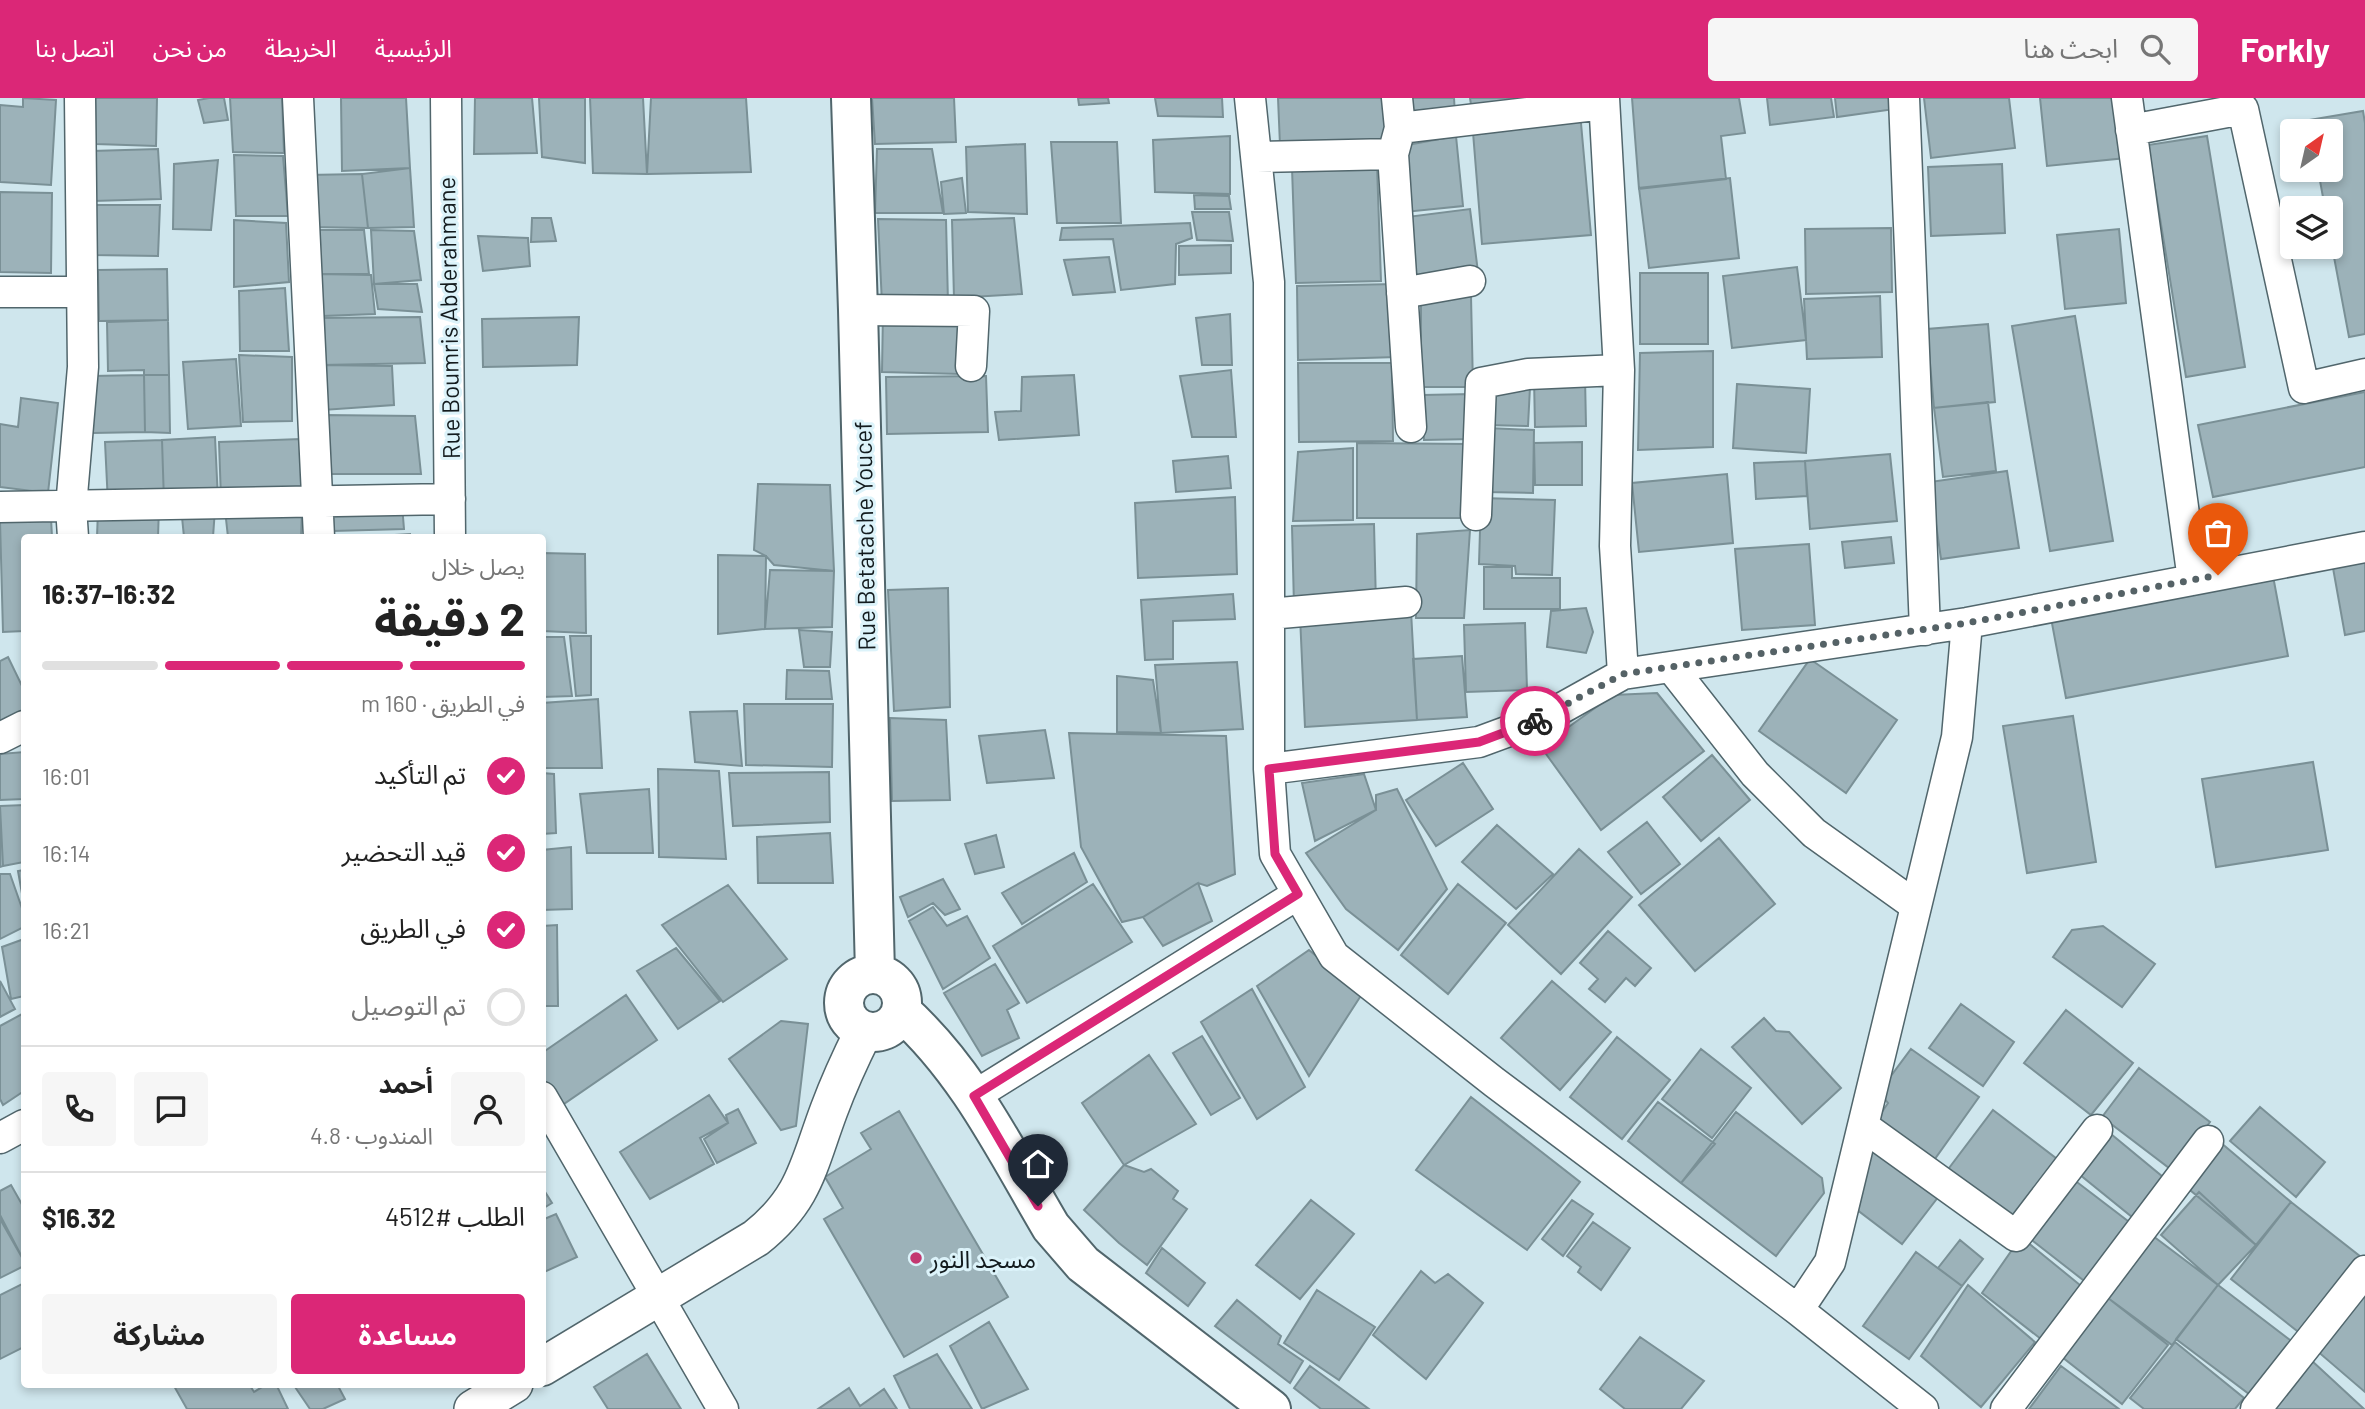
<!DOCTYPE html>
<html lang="ar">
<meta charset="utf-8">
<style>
:root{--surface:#fff;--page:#f6f6f6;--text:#222;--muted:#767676;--line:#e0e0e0;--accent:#db2777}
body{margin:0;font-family:Barlow,"Noto Sans Arabic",sans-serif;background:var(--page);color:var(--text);direction:rtl;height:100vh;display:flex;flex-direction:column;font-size:26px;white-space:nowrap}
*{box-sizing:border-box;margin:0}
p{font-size:23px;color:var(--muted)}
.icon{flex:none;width:38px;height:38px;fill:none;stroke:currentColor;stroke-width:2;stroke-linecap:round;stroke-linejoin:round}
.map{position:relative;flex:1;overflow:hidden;direction:ltr}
.details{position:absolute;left:21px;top:436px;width:525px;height:854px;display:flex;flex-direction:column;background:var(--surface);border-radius:7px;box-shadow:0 4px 10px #0003;direction:rtl}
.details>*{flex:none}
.needle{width:46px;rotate:34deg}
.buttons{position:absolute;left:2280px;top:21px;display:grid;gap:14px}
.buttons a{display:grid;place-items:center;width:63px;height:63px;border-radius:7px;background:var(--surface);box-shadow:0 4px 10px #0003;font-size:35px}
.pin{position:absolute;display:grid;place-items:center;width:60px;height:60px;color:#fff;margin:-72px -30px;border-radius:50% 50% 50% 0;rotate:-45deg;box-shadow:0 0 7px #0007}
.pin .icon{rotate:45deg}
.courier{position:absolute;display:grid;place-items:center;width:70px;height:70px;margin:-35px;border:5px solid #db2777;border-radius:50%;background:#fff;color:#222;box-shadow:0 2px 9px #0007}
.overview em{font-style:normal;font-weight:700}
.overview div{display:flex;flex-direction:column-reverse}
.overview{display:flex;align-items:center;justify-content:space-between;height:119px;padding:0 21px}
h1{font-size:46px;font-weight:700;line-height:52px}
.bar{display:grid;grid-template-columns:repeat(4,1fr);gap:10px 7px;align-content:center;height:84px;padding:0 21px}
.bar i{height:9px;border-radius:5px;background:var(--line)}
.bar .selected{background:var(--accent)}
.bar p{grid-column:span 4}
.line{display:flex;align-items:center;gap:18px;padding:0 21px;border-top:2px solid var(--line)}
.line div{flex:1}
.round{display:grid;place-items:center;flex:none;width:74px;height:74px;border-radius:7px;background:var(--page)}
ol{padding:0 21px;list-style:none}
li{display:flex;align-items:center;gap:21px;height:77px}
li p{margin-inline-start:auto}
li .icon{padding:7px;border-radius:50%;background:var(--accent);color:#fff;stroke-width:4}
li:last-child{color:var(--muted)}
li i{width:38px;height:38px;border:4px solid var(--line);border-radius:50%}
.primary-button{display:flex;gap:14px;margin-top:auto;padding:14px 21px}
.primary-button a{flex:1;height:80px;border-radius:7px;background:var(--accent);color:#fff;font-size:28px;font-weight:700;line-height:80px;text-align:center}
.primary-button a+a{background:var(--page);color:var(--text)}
header{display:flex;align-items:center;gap:42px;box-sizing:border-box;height:98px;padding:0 35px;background:var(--accent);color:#fff}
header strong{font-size:33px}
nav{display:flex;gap:38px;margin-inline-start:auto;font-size:24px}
.search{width:490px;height:63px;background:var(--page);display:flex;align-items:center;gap:18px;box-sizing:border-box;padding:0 24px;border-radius:7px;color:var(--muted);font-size:26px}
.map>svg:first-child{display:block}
.building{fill:#9cb2b9;stroke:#7a9096;stroke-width:2}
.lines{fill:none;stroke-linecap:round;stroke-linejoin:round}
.minor-casing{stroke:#51666c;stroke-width:33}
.tertiary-casing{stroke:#51666c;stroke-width:40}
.secondary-casing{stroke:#51666c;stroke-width:42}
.minor{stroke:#fff;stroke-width:30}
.tertiary{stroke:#fff;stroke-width:37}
.secondary{stroke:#fff;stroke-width:38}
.done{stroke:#556266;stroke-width:7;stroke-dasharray:0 12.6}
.route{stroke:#db2777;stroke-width:9}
.poi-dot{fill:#c33870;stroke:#dcf3fa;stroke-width:2.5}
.labels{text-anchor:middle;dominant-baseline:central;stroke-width:6;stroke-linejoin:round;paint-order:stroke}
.street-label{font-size:24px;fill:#131b1e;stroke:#dcf3fa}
.poi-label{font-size:24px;fill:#131b1e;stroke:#dcf3fa;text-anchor:start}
</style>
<header>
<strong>Forkly</strong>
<div class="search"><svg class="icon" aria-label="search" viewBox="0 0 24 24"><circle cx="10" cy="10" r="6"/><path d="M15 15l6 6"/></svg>ابحث هنا</div>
<nav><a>الرئيسية</a><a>الخريطة</a><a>من نحن</a><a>اتصل بنا</a></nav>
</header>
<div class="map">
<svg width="2365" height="1311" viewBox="0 0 2365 1311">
<rect width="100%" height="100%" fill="#cfe6ed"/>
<path class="building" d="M23 0 56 2 51 87 0 84V7L23 9Z
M95 0H157L156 48 96 46Z
M209 0H224L228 22 204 25 198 2Z
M230 0H282L284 55 233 54Z
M341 0H406L410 70 342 73Z
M475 0H532L537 55 474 56Z
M539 0H585V65L542 59Z
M590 0H643L647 76 593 75Z
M651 0H746L751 74 647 76Z
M872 0H954L956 44 875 46Z
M1078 0H1108L1109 5 1079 7Z
M1155 0H1222L1223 19 1158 18Z
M1278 0H1387L1389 42 1280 47Z
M1403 0H1454L1455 17 1405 22Z
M1470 0H1543L1472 13Z
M1632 0H1739L1745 35 1721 38 1726 81 1639 91Z
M1767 0H1831L1834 19 1770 27Z
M1835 0H1893L1895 11 1837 19Z
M1924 0H2009L2015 50 1931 60Z
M2040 0H2120L2126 60 2047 68Z
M2363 13 2365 25V236L2349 239 2331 143V110H2325L2318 72H2331V33H2311L2309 22Z
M1580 14 1591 137 1482 146 1472 22Z
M1230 38V96L1155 94 1153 42Z
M1456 38 1463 108 1405 114 1402 48Z
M2207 38 2245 269 2186 279 2148 47Z
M1051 44H1117L1121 125H1057Z
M1025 46 1027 116 968 114 966 49Z
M158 51 161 101 93 103 92 53Z
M877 51H932L943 115H875Z
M234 57 283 58 288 118H236Z
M218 62 211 132 173 131 174 66Z
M2002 66 2005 135 1931 138 1928 69Z
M1377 67 1381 183 1296 185 1292 70Z
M410 70 414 129 368 130 362 76Z
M362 76 368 130 309 129 307 77Z
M962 80 966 115 944 116 941 84Z
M1730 80 1739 160 1649 170 1639 90Z
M0 94 52 95 51 175 0 174Z
M1194 97 1229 98 1231 111H1195Z
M92 107H160L158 158 92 157Z
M1470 111 1478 174 1407 182 1399 120Z
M1192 114H1229L1233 143 1197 142Z
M532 120H551L556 143 531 144Z
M1014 120 1022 196 954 200 952 122Z
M878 121 946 122 948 205 882 206Z
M234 122 286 125 289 184 234 189Z
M1190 125 1192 140 1176 146 1175 186 1121 192 1113 141 1060 142 1062 130Z
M1891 130 1892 194 1806 196 1805 131Z
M2119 131 2126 205 2065 211 2057 137Z
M314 132H364L369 176H318Z
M371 132 414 133 421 182 374 186Z
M478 138 528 140 530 168 483 173Z
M1231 147V175L1179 177V148Z
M1109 159 1115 194 1073 197 1064 162Z
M1797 169 1806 242 1732 250 1723 178Z
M167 171 168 222 99 223 98 172Z
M1640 175H1708V246H1640Z
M318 176 371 177 375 216 322 218Z
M374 186H417L422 214 378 211Z
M1396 186 1397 259 1298 262 1297 188Z
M285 190 289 253H240L239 193Z
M1471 198 1473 289H1421V203Z
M1880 198 1882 259 1807 261 1804 201Z
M883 214 961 216V276L882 274Z
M1230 216 1232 267H1202L1196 220Z
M2075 218 2113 443 2050 453 2012 228Z
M420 219 425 265 321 267 316 220Z
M579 219 577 267 483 269 482 221Z
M168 222 169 277H144V272L108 273 107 224Z
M1988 226 1995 304 1934 310 1927 231Z
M1713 253V349L1638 352 1640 255Z
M239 257 292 259V323L243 324Z
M236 261 241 328 188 331 183 264Z
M1298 265H1392L1393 343 1299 344Z
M321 267 392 268 394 307 323 312Z
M1231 272 1236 339H1192L1180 278Z
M144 277 145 334 93 335 92 278Z
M144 277H169L170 335 145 334Z
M1074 277 1079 337 999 342 995 314 1021 313 1022 279Z
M986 278 988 334 887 336 886 279Z
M1585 279 1586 328 1535 329 1534 280Z
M1737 286 1810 291 1806 355 1733 350Z
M1487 288 1530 289 1528 328 1486 327Z
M2365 294V369L2213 399 2198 327Z
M1472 296 1473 341 1424 342 1423 297Z
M21 300 58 305 48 395 0 389V326L18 329Z
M1988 304 1996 373 1943 379 1934 310Z
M324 317 415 318 421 376H327Z
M1487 330 1534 332 1533 395 1485 394Z
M215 339 218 402 164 404 162 342Z
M300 341 303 398 221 401 219 344Z
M162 342 164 404 108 406 105 344Z
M1582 344V387H1535L1534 345Z
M1357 345 1467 346V420H1357Z
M1353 350V422L1293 423 1298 354Z
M1890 356 1897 423 1810 431 1805 363Z
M1228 358 1231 390 1176 394 1173 363Z
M1805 363 1807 398 1756 401 1754 365Z
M2007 373 2019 450 1941 461 1930 384Z
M1727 376 1733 445 1639 454 1632 385Z
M758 386 830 387 834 473 774 467 766 458 754 452Z
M1235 399 1237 476 1138 480 1135 405Z
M1481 400 1555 402 1552 477 1516 476 1515 468 1479 466Z
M402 407 404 431 333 433 329 410Z
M159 409 158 439H97L98 412Z
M181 409 215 411 213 439H184Z
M225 412H302L301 439H228Z
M51 420 52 439H24V533L3 534 0 423Z
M1374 426 1376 506 1294 508 1292 428Z
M1470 432 1464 520H1416L1417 436Z
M410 436V439H362Z
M1891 439 1894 465 1845 470 1842 444Z
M1809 446 1815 527 1742 532 1735 451Z
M542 455 585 456 586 535 542 533Z
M718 457 766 458 765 531 718 536Z
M2365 464V533L2345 537 2333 470Z
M1484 469H1512V480H1560V511H1484Z
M770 472 834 473 832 529 765 531Z
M2273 478 2288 558 2066 600 2051 520Z
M948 490 950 609 894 613 888 492Z
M1233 496 1235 521 1173 523V561L1145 562 1141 502Z
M1586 510 1593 534 1586 555 1547 549 1551 513Z
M1411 513 1417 622 1305 629 1300 518Z
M1525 525 1527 592 1466 594 1464 527Z
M799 532 832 534 830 569H804Z
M570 538H591V597L576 598Z
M542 539H564L572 598 542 599Z
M1462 558 1467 619 1417 622 1413 561Z
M8 559 24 592V613L0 623V563Z
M1810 561 1897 622 1846 695 1759 633Z
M1237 564 1243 631 1161 635 1155 567Z
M787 572 829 573 832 601H786Z
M1117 578 1153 582 1161 635 1117 634Z
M1657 595 1704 653 1601 732 1541 649 1613 597Z
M598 601 602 670H542V605Z
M744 606H833L832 669 746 667Z
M737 613 742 668 695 664 690 614Z
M2073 618 2096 764 2027 775 2003 628Z
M890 620 946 622 950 702 892 703Z
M1045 632 1054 680 987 685 979 638Z
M1069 635 1226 638 1235 776 1207 788 1198 785 1143 819 1122 824 1081 749Z
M24 654V701L0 702V656Z
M1712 657 1750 702 1701 743 1663 699Z
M2313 664 2328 752 2216 769 2202 681Z
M1463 665 1493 711 1436 748 1406 702Z
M658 671 719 673 726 761 659 759Z
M829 674 830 724 733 728 729 675Z
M542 675 554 676 556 735 542 736Z
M1364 676 1376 712 1315 743 1302 685Z
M649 691 653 755H587L580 696Z
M1397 691 1447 791 1398 852 1346 811 1306 755 1376 712V697Z
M24 707V764L3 768 0 708Z
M0 708 3 768 0 769Z
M1647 724 1680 766 1641 796 1608 754Z
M1497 727 1553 776 1516 811 1462 764Z
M830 735 833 785H758L757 739Z
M996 737 1004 769 975 776 965 746Z
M1719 740 1775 806 1695 873 1639 807Z
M571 749 572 811 542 812V752Z
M1579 751 1632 799 1561 876 1508 827Z
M1074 755 1087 784 1022 826 1002 795Z
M24 772V807L18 773Z
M0 776H10L24 816V829L0 841Z
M943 781 960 811 945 817 933 805 908 819 900 799Z
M1198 785 1212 823 1163 848 1143 819Z
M1093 786 1132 844 1027 905 993 848Z
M1458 786 1506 825 1448 896 1401 857Z
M728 787 787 861 723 904 662 827Z
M933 809 947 828 967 818 990 860 943 891 909 823Z
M557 827 558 908H542V828Z
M2103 828 2155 866 2122 909 2053 859 2072 832Z
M1608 833 1651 870 1635 888 1626 880 1605 904 1589 891 1598 881 1580 865Z
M24 841V898L11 901 2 849Z
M676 850 720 903 678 931 637 873Z
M1309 852 1362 896 1309 978 1257 888Z
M995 866 1019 905 1007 912 1019 940 982 958 944 895Z
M0 883 15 911 0 919Z
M1552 883 1611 934 1560 992 1501 940Z
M1252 891 1305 989 1257 1021 1201 924Z
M626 897 657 942 558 1010 542 987V955Z
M1961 906 2014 944 1983 988 1929 950Z
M2066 912 2133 965 2091 1017 2024 965Z
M24 915V993L3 1007 0 1001V928Z
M1764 920 1776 933 1789 934 1841 990 1802 1026 1732 949Z
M781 923 808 926 796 1028 781 1032 729 961Z
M1202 938 1240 1000 1211 1017 1173 955Z
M1617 939 1670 982 1622 1041 1570 999Z
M1701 951 1751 990 1712 1040 1662 1001Z
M1911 951 1979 999 1932 1065 1875 1024 1888 1005 1879 994Z
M1149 957 1196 1026 1124 1067 1082 1005Z
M2139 970 2210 1024 2173 1073 2102 1019Z
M709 997 728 1025 700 1040 714 1066 650 1101 620 1054Z
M1471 999 1580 1084 1527 1152 1416 1072Z
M1658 1004 1715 1046 1681 1085 1628 1043Z
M2260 1009 2325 1064 2296 1099 2230 1043Z
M738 1011 756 1045 717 1065 704 1041 728 1025 726 1017Z
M1993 1012 2061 1064 2013 1126 1946 1074Z
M899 1013 1008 1199 904 1259 824 1121 843 1110 825 1079 871 1051 861 1035Z
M1736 1014 1822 1080 1824 1095 1776 1158 1681 1085Z
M2111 1036 2169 1084 2137 1123 2079 1076Z
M2220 1044 2291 1104 2256 1147 2184 1087Z
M1873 1047 1939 1098 1902 1146 1856 1111Z
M1124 1067 1144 1074 1151 1071 1178 1093 1173 1101 1187 1111 1147 1167 1119 1145 1084 1112Z
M2069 1078 2137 1130 2092 1189 2024 1136Z
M11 1087 24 1110V1163L0 1117V1093Z
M542 1089 552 1105 542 1111Z
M2199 1094 2256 1147 2218 1187 2161 1137Z
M1311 1102 1354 1136 1300 1201 1256 1167Z
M1572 1102 1593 1116 1563 1158 1542 1141Z
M2291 1104 2361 1159 2301 1236 2231 1181Z
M556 1116 577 1159 542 1175V1122Z
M0 1121 24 1163V1168L0 1180Z
M1593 1124 1630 1150 1601 1192 1578 1174 1581 1169 1567 1158Z
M2153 1138 2218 1187 2172 1247 2108 1200Z
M2021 1139 2091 1196 2046 1245 1982 1195Z
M1960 1142 1983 1161 1962 1188 1938 1170Z
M1162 1150 1205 1185 1188 1208 1146 1175Z
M1916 1154 1962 1188 1909 1261 1863 1228Z
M1421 1173 1435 1185 1448 1176 1483 1205 1426 1281 1373 1237Z
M24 1185V1249L0 1261V1197Z
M1968 1187 2035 1244 1981 1309 1921 1258Z
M2218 1187 2294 1245 2253 1299 2176 1241Z
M1317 1192 1375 1229 1339 1282 1284 1245Z
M2364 1197 2365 1198V1294L2316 1252Z
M2108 1200 2168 1247 2122 1306 2062 1259Z
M1237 1202 1281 1238 1278 1246 1303 1263 1290 1285 1215 1228Z
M989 1224 1028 1291 982 1311 950 1248Z
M1640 1239 1704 1283 1681 1311H1625L1600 1291Z
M2175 1244 2244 1300 2235 1311H2144L2130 1300Z
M647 1256 681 1311H608L594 1289Z
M937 1256 972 1311H910L894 1278Z
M2311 1262 2364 1311H2265Z
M1310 1268 1369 1311H1321L1294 1290Z
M2061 1268 2119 1311H2029Z
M176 1286H249L254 1294 267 1286H276L288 1311H187L174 1288Z
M293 1286H337L345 1301 323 1311H310Z
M849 1290 860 1308 884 1291 897 1311H818Z"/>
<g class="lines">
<defs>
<path id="minor" d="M298 0 319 439
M446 0 450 439
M1250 0 1269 184V671L1275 756 1334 858 1494 984 1798 1212 1923 1311
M1397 0 1400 30
M1604 0 1619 272 1615 448 1623 576
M1904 0 1925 532
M2127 0 2193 482
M2131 32 2243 11 2304 290 2365 276
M1393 56 1400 30 1604 6
M1257 59 1393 56 1411 329
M0 194H82
M1402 195 1470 183
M858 212 974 213 971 268
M0 409 450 401
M1476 417 1481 285 1528 276 1619 272
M73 439 71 409 83 269 80 0
M1269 516 1406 504
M1671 569 1755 676 1814 735 1916 808
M0 640 24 628
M1269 671 1479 644 1544 620 1623 576 1967 525 2365 449
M974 998 1298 796
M542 999 723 1311
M1863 1028 2016 1138 2097 1032
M0 1040 24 1027
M1798 1212 1830 1164 1957 639 1967 525
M2006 1311 2208 1043
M2256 1311 2365 1173"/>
<path id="tertiary" d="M542 1269 756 1140C805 1101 808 1068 829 1012 839 985 851 959 864 933
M473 1311 514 1286"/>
<path id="secondary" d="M851 0 858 212 875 875
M844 905a29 29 0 1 1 58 0a29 29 0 1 1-58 0Z
M901 913C968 973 1006 1053 1051 1129L1083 1166 1271 1311"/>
</defs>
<use href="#minor" class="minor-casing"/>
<use href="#tertiary" class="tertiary-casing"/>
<use href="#secondary" class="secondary-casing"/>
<use href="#minor" class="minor"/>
<use href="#tertiary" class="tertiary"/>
<use href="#secondary" class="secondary"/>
</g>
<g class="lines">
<path class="done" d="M1535 623 1623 576 1967 525 2218 477"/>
<path class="route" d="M1038 1108 974 998 1298 796 1275 756 1269 671 1479 644 1535 623"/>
</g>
<circle class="poi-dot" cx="916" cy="1160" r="7"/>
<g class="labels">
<g class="street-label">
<text transform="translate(448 220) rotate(-91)">Rue Boumris Abderahmane</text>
<text transform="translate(864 438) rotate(-91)">Rue Betatache Youcef</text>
</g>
<g class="poi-label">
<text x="930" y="1160">مسجد النور</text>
</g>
</g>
</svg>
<div class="buttons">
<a><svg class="needle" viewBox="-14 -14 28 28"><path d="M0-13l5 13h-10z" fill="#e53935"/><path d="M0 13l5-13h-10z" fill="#767676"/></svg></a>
<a><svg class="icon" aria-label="layers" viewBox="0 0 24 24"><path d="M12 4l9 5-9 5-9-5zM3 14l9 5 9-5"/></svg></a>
</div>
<div class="pin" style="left:2218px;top:477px;background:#ea580c"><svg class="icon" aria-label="bag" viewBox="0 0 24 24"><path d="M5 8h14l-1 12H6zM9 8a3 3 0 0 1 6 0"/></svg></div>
<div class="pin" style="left:1038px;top:1108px;background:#1f2937"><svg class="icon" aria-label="home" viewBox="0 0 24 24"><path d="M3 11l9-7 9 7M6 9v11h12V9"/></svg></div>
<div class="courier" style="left:1535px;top:623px"><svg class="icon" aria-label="bike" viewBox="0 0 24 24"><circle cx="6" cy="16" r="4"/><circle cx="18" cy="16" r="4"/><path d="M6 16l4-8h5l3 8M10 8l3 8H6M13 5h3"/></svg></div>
<section class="details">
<div class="overview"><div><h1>2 دقيقة</h1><p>يصل خلال</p></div><em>16:32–16:37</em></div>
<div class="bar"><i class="selected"></i><i class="selected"></i><i class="selected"></i><i></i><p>في الطريق · 160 m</p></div>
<ol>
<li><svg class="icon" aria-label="check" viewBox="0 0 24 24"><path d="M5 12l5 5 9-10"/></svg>تم التأكيد<p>16:01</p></li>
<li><svg class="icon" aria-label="check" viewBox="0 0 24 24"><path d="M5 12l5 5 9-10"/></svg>قيد التحضير<p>16:14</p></li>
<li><svg class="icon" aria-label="check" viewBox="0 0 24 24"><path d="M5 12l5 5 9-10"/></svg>في الطريق<p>16:21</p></li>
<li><i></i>تم التوصيل</li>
</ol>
<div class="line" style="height:126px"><a class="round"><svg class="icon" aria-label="person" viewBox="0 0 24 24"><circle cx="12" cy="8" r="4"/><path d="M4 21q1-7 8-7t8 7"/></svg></a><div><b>أحمد</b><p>المندوب · 4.8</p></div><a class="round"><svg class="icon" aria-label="chat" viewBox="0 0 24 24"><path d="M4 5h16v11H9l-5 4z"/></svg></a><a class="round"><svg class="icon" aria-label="phone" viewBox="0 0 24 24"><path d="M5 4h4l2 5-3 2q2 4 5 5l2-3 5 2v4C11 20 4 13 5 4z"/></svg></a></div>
<div class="line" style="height:91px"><div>الطلب #4512</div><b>$16.32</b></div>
<div class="primary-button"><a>مساعدة</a><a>مشاركة</a></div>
</section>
</div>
